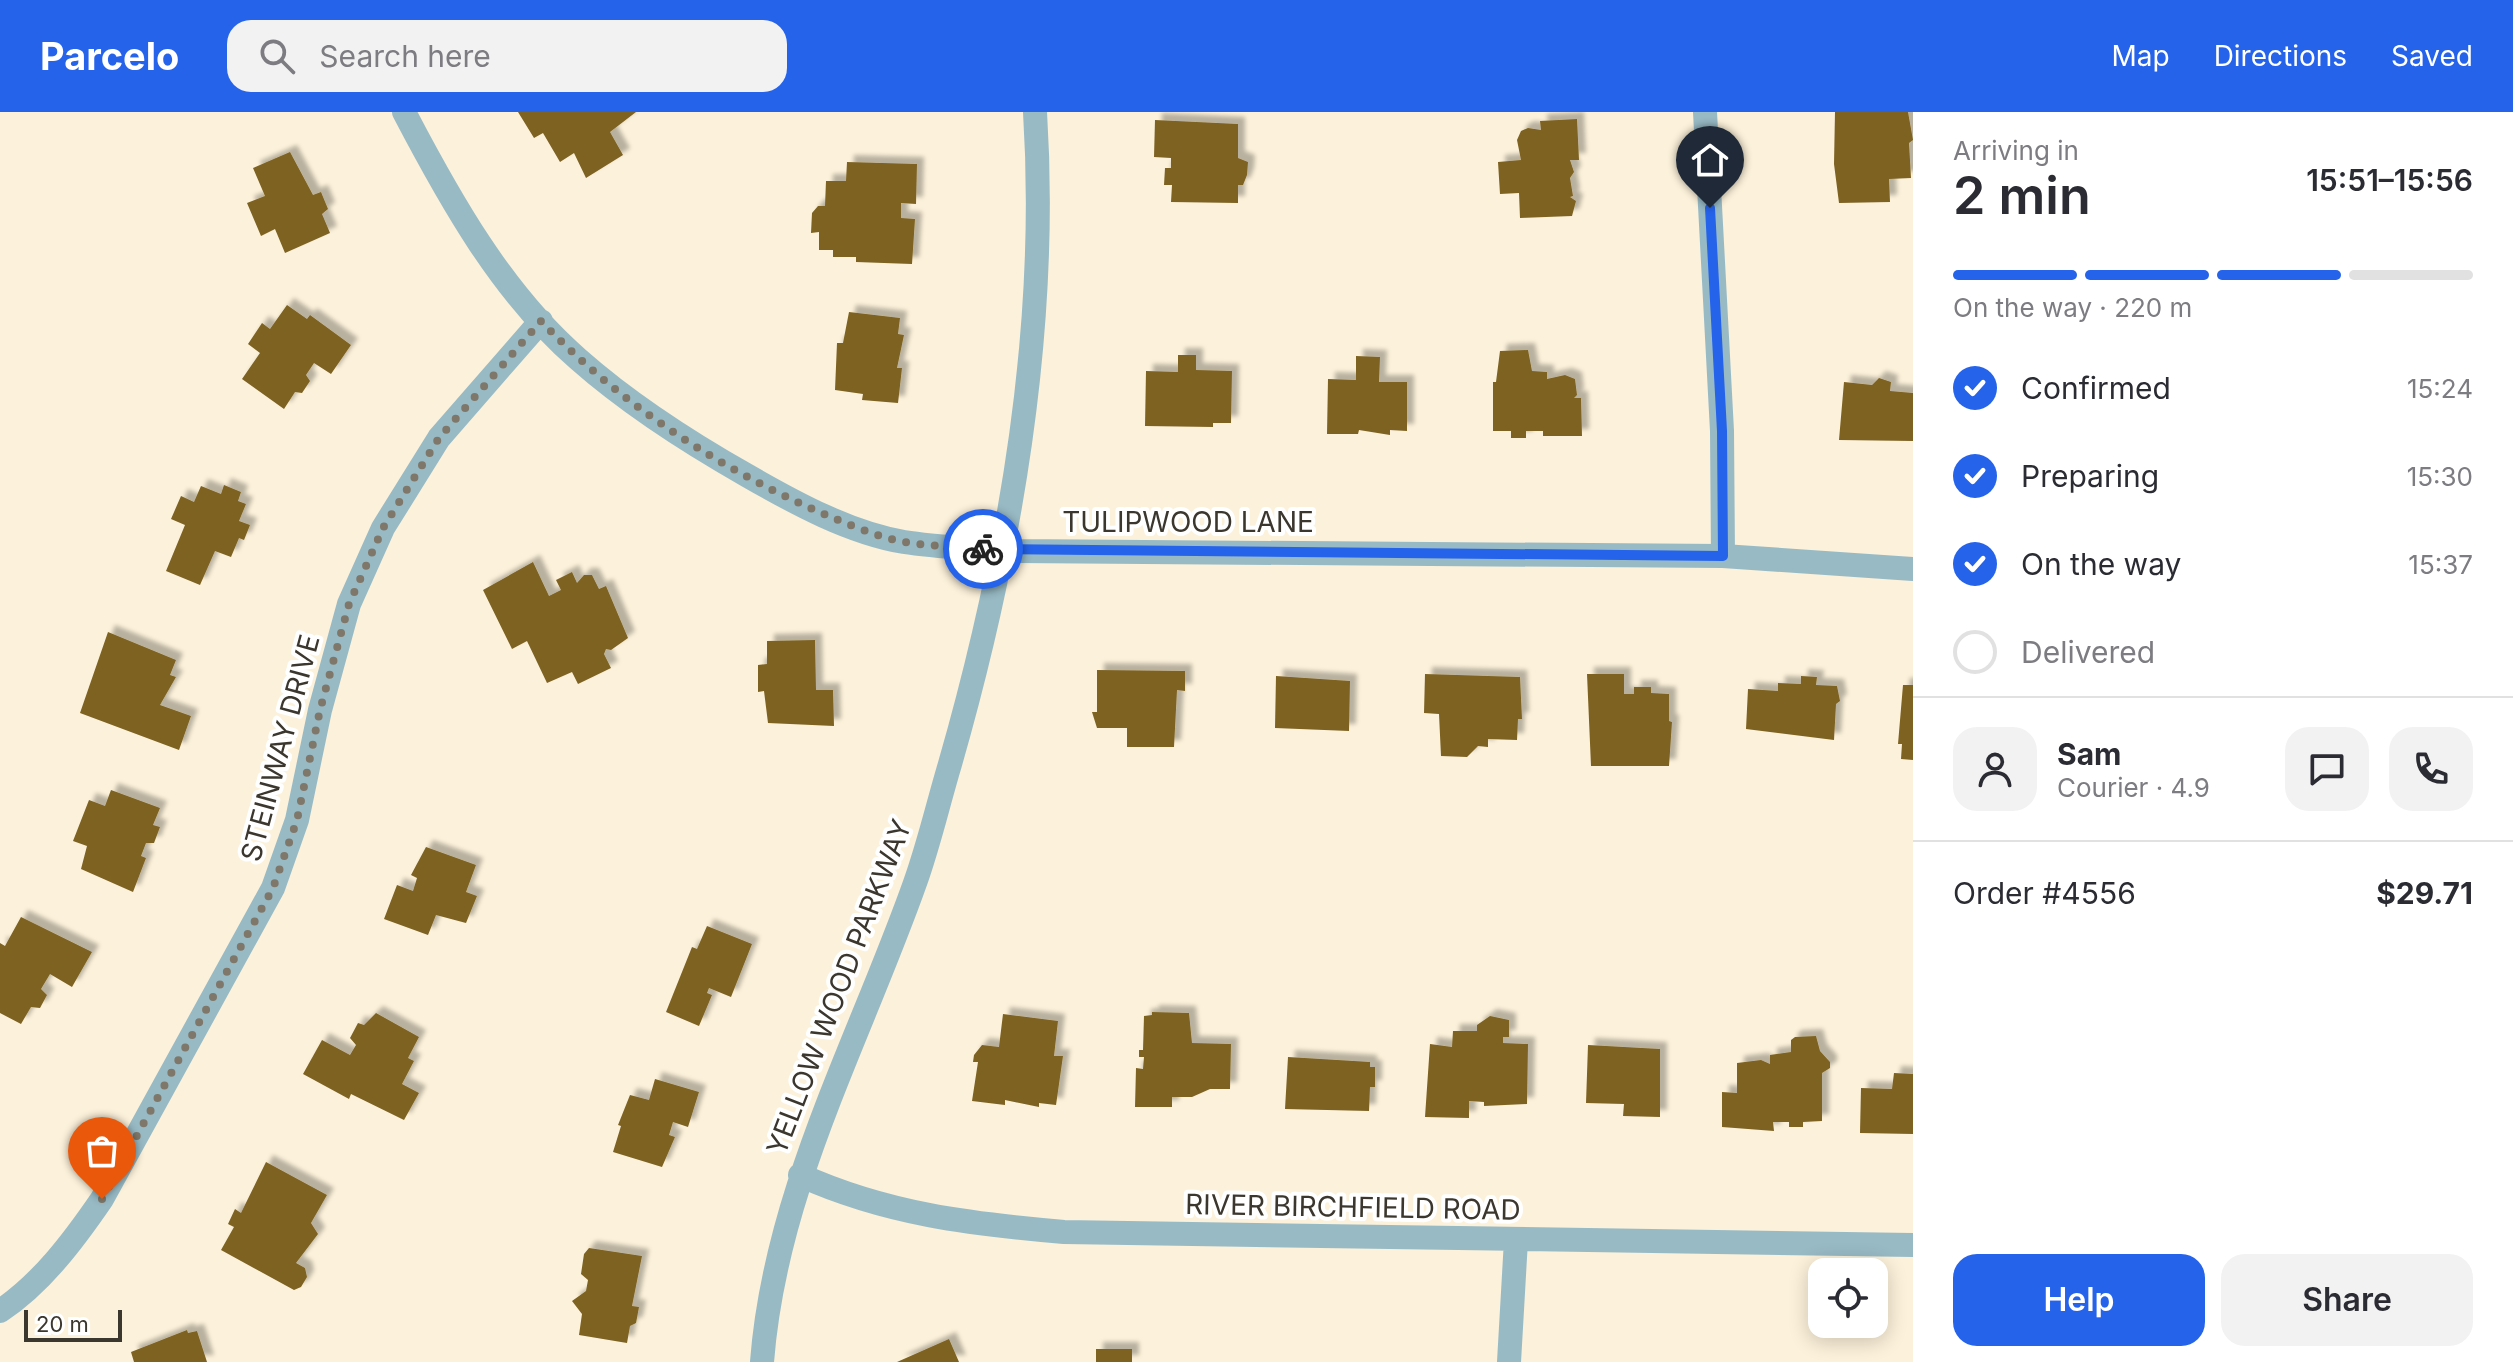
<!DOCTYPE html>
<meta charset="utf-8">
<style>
:root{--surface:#fff;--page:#f2f2f3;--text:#2b2b33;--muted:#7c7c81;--line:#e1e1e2;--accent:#2563eb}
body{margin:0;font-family:Inter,sans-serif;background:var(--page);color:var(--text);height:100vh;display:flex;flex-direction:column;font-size:30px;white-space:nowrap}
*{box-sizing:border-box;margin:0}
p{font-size:26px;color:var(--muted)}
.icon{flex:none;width:44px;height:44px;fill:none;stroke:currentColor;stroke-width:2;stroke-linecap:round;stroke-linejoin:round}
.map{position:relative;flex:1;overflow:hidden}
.sheet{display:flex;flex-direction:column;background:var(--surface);width:600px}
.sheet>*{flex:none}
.buttons{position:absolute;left:1808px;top:1146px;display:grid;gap:16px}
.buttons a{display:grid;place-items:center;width:80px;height:80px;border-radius:16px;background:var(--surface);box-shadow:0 4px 20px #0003;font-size:40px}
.scale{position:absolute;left:24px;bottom:20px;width:98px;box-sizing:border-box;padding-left:8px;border:4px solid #3b372e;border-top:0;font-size:22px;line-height:28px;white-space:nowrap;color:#3b372e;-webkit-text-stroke:6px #fff;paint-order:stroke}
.pin{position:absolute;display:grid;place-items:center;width:68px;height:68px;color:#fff;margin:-82px -34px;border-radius:50% 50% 50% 0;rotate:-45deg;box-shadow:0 0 8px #0007}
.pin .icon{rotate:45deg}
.courier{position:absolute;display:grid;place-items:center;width:80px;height:80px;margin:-40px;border:6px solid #2563eb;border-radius:50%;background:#fff;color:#222;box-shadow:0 2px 10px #0007}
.headline em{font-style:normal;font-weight:600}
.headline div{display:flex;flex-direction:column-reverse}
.headline{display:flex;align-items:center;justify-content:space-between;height:136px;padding:0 40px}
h1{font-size:52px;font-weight:600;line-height:60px}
.bar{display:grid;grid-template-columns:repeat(4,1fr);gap:12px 8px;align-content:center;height:96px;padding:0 40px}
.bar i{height:10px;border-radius:6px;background:var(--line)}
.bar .on{background:var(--accent)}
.bar p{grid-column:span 4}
.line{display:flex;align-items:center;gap:20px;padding:0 40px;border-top:2px solid var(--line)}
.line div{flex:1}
.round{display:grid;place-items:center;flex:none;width:84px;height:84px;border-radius:24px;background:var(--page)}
ol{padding:0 40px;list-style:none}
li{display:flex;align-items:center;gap:24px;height:88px}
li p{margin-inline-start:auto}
li .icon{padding:8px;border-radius:50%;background:var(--accent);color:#fff;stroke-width:4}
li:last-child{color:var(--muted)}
li i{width:44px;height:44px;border:4px solid var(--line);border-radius:50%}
.action{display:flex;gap:16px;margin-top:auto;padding:16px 40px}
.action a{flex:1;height:92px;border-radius:24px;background:var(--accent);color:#fff;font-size:32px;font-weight:600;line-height:92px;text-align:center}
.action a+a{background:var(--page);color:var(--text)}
header{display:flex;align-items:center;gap:48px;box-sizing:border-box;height:112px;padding:0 40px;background:var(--accent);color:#fff}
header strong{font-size:38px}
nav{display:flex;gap:44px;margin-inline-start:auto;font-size:28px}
.search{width:560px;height:72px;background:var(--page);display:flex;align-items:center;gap:20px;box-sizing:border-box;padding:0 28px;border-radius:24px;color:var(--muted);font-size:30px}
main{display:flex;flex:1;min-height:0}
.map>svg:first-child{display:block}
.building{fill:#7d6222;filter:url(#shadow)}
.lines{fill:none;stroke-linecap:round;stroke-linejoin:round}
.street{stroke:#98bac5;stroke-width:24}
.done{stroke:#7f786a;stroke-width:8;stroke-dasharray:0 14.4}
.route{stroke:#2563eb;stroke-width:10}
.labels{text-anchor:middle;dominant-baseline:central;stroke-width:8;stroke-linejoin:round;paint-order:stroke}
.street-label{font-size:28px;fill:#3b372e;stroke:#fff}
</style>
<header>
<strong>Parcelo</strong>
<div class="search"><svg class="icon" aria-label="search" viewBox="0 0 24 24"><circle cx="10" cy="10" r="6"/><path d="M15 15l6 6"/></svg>Search here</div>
<nav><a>Map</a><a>Directions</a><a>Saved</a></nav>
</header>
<main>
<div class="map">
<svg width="1913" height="1250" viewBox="0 0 1913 1250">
<defs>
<filter id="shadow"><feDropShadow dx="7" dy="-7" stdDeviation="2" flood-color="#0004"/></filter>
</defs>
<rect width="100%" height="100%" fill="#fcf1da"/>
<path class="building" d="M518 0H636L610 20 623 43 586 66 574 41 560 50 543 21 534 26Z
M1835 0H1908L1913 28 1909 31 1911 66 1889 67 1890 90 1839 91 1834 52Z
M1577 7 1579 48H1570L1574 60 1570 66 1573 84 1570 85 1576 89 1572 104 1520 106 1519 81 1500 82 1498 50 1521 48 1517 28 1521 19 1528 16 1541 18 1540 9Z
M1155 8 1238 12V46L1248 50 1247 63 1243 73H1238V91L1171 90 1172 73H1164L1165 56H1171V46L1154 45Z
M290 40 313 83 321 80 328 97 322 102 330 121 285 141 275 117 261 124 247 91 265 84 253 56Z
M847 50 917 52 916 92 901 91V106L915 107 912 152 856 150V145H833V138H819V120L811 121 812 101 818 94H825L826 69H846Z
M287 193 307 207 310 203 351 233 331 262 314 251 306 263 310 269 302 281 295 280 284 297 242 267 260 241 248 232 262 211 270 217Z
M849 200 900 206 898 222 904 223 897 256H902L898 291 862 288 863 282 835 278 837 231H843Z
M1528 238 1532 259 1547 260V267L1565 263 1575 267 1577 283 1574 286H1581L1582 324H1543V319H1526V326H1511V319H1493V270H1496L1500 239Z
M1178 243H1196V258L1232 259 1231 311H1213V315L1145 314 1146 259 1178 260Z
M1356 244 1380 245 1379 270H1407V319L1390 318V323L1359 318 1358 322H1327L1328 267 1356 268Z
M1879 266 1891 270 1890 279 1913 281V329L1839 328 1844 270 1872 273Z
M224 373 241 380 238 389 246 392 239 409 250 413 244 428 239 426 231 445 215 439 200 473 166 459 185 413 171 407 181 384 194 390 201 374 221 382Z
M533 450 549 484 561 478 556 468 572 460 577 471 584 463H592L599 477 606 474 628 526 611 538 606 537 604 542 611 556 578 572 572 560 547 571 527 529 512 537 483 478Z
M108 520 176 548 170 563 176 565 160 593 191 604 179 638 80 601Z
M815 528 816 578H833L834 614 768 611 764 579 758 580V553L767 552V529Z
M1097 558 1185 559V579L1177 578 1174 635H1127V616H1097L1092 600H1097Z
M1425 562 1520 565 1522 607H1518L1517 628 1488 627V635L1478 634 1467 645 1441 644 1439 602 1424 601Z
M1587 562H1624V582H1634V575H1651V581L1669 582V609L1672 610 1669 654H1591Z
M1276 564 1350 569 1349 619 1275 616Z
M1801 564 1817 565 1816 573 1837 574 1840 589 1836 592 1834 628 1746 617 1748 577 1778 579V571L1801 572Z
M1903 573H1913V648L1901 647 1902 632H1898Z
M111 678 160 696 153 713 160 715 154 731H146L141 744 146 746 133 780 81 757 87 734 73 729 89 688 105 694Z
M426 735 476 753 466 780 477 784 466 811 436 803 428 823 384 807 397 773 413 779 417 766 411 763Z
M21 805 92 840 72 875 50 862 41 877 47 883 40 896 31 895 21 912 0 901V831L5 834Z
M707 814 752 832 731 885 709 876 707 881 712 883 699 914 666 900 692 835 697 837Z
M1152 900 1189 901 1192 931 1231 932 1230 977H1210L1192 985H1172V995H1135L1136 956 1143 957 1144 945H1139V938H1143L1144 904 1152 903Z
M376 901 419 925 408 946 414 949 402 972 419 981 404 1008 351 982 349 987 303 962 322 928 350 943 356 933 350 926 358 911 364 913Z
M1003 902 1058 909 1054 944H1063L1056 993 1039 991V995L1005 988V993L972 989 978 950H973L974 943 982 933 999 935Z
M1490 904 1509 908V925H1503V931L1528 932 1527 992 1484 994V990L1469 989V1006L1425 1005 1430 932 1452 935 1453 919H1477V913Z
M1816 924 1820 939 1830 950V956L1822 961V1009L1803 1010V1015H1789V1010H1773L1774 1019 1722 1015V980L1737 981V951L1761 948 1770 952V943L1791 940V928L1795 925Z
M1588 933 1660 937V1005L1623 1004 1624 992 1586 991Z
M1288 945 1370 950V955H1375V975H1370L1369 999 1285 997Z
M1894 961 1913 962V1022L1860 1021 1861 976 1892 977Z
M655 967 699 980 688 1015 673 1010 669 1023 675 1025 662 1055 613 1040 621 1014 618 1013 630 983 649 988Z
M266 1050 327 1083 311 1111 318 1122 296 1151 305 1156 307 1165 301 1175 294 1178 221 1138 234 1115 228 1112 235 1097 241 1101Z
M589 1136 642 1144 632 1194 639 1195 636 1211 630 1214 627 1231 579 1223 582 1202 572 1189 586 1179 588 1168 581 1162 584 1142Z
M187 1218 188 1221 197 1219 207 1250H134L131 1240Z
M949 1227 959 1250H897Z
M1096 1237H1132V1250H1096Z"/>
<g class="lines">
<path class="street" d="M404 0C450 88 502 181 578 247 630 293 688 330 748 364 795 391 850 421 904 430 936 435 969 436 1001 439L1723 444 1913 457
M1705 0 1722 319 1723 444
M800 1063C886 1102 971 1112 1064 1120L1913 1133
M0 1199C41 1172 74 1128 102 1087L273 776 297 708 320 598 349 492 383 416 439 326 541 209
M762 1250C775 1080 859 929 915 771 929 732 938 692 950 652 1010 443 1049 218 1035 0
M1509 1250 1516 1128"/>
</g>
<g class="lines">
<path class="done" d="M102 1087 273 776 297 708 320 598 349 492 383 416 439 326 541 209C618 290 715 354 817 399 845 411 874 424 904 430 930 434 957 435 983 437"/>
<path class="route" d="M983 437 1723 444 1722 319 1710 96"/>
</g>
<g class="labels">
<g class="street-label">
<text x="1188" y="410">TULIPWOOD LANE</text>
<text transform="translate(280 636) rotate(-75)">STEINWAY DRIVE</text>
<text transform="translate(839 875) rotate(-69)">YELLOW WOOD PARKWAY</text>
<text transform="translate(1353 1095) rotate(1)">RIVER BIRCHFIELD ROAD</text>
</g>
</g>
</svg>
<div class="buttons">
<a><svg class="icon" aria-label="locate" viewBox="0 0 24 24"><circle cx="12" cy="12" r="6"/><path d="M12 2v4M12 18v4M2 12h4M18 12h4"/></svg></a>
</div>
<div class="scale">20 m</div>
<div class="pin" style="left:102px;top:1087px;background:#ea580c"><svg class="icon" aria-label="bag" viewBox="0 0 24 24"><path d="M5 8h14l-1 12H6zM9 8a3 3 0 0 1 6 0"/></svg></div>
<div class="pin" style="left:1710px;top:96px;background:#1f2937"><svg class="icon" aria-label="home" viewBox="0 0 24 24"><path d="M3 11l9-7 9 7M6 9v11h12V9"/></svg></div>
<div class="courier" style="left:983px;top:437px"><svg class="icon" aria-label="bike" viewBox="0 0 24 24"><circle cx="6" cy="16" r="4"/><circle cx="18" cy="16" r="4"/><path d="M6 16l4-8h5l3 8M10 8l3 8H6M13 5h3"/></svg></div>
</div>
<section class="sheet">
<div class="headline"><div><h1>2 min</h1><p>Arriving in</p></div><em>15:51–15:56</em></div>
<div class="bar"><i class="on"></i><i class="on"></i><i class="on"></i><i></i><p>On the way · 220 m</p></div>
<ol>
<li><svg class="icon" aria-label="check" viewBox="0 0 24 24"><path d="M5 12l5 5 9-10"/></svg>Confirmed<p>15:24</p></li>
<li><svg class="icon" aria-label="check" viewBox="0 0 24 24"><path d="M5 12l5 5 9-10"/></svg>Preparing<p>15:30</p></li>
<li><svg class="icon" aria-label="check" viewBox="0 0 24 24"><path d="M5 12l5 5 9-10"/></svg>On the way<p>15:37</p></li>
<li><i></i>Delivered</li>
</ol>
<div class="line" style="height:144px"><a class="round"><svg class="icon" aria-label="person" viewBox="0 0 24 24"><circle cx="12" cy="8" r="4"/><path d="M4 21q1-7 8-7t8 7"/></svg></a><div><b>Sam</b><p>Courier · 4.9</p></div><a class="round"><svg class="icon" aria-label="chat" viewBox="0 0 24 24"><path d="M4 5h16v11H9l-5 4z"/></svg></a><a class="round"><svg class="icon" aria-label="phone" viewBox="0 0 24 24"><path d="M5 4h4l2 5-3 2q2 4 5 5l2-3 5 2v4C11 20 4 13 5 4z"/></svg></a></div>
<div class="line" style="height:104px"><div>Order #4556</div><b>$29.71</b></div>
<div class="action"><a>Help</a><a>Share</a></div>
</section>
</main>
